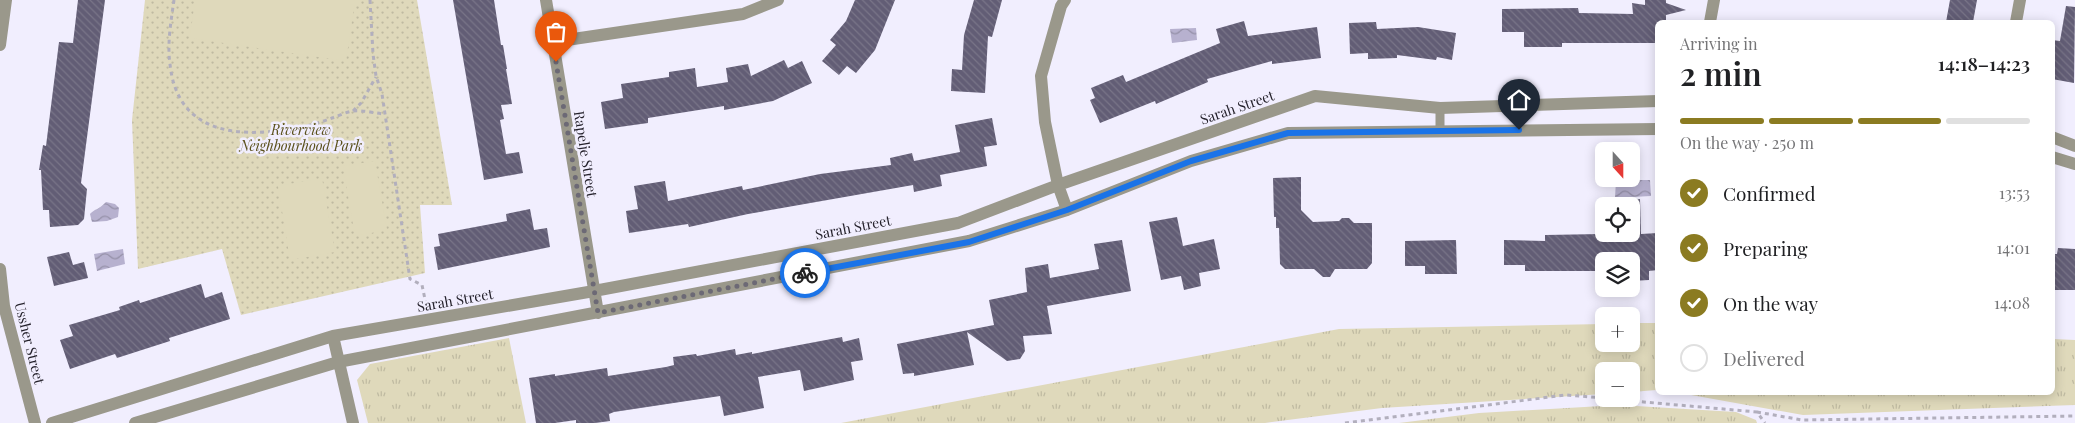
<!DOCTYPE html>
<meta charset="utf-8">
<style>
:root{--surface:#fff;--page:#f2f2f2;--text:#202124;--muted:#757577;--line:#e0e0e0;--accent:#8b7b21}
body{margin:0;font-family:"Playfair Display",serif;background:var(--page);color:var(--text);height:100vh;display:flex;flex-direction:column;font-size:19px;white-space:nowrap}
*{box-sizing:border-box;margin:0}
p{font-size:16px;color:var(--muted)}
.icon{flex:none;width:28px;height:28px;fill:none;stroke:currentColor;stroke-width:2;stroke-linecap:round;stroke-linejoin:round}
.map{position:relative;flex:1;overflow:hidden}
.side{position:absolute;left:1655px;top:20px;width:400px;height:375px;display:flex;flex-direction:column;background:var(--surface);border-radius:8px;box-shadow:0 2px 12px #0003}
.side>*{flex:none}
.needle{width:32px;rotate:159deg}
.fabs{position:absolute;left:1595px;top:142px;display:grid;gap:10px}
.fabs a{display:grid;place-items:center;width:45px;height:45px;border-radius:8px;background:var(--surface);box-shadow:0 2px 12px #0003;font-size:25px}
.pin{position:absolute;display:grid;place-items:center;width:42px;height:42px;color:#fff;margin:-51px -21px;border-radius:50% 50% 50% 0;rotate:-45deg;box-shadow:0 0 5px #0007}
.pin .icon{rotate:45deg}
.courier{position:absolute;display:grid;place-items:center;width:50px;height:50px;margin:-25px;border:4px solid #1a73e8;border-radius:50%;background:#fff;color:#222;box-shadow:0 1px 6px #0007}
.overview em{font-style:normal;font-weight:600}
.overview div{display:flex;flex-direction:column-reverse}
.overview{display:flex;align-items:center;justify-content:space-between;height:85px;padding:0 25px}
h1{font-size:32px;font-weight:600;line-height:38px}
.bar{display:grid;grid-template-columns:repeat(4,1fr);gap:8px 5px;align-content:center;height:60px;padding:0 25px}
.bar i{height:6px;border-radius:4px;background:var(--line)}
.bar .on{background:var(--accent)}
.bar p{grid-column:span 4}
ol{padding:0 25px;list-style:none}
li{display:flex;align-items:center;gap:15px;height:55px}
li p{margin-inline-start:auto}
li .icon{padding:5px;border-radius:50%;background:var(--accent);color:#fff;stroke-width:4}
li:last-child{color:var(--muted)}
li i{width:28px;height:28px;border:2px solid var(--line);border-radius:50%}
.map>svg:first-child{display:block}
.grass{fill:url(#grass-tufts)}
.park{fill:url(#park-dots)}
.pitch{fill:#dfd9bb}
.water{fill:url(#water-waves)}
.building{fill:url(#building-back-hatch)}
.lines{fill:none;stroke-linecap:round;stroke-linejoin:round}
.path{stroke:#b2afbd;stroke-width:3;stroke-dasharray:4 4;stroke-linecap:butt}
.lane{stroke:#9a988b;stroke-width:9}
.street{stroke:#9a988b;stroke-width:12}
.done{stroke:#6c6975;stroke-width:5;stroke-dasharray:0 9}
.route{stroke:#1a73e8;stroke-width:6}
.labels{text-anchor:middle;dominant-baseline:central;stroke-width:5;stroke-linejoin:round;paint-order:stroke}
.street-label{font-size:14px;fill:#24212b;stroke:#f1eefe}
.park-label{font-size:14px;font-style:italic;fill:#5a501b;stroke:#f1eefe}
</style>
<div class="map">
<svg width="2075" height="423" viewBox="0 0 2075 423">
<defs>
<pattern id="grass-tufts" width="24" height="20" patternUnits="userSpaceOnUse" patternTransform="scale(1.25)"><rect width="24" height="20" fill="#dfd9bb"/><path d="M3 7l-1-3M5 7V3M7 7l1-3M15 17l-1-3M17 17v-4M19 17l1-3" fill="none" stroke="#bfbaa1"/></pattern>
<pattern id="park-dots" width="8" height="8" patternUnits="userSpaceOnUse" patternTransform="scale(1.25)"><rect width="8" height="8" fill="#dfd9bb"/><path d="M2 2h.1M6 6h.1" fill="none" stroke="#bfbaa1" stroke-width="1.8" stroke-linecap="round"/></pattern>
<pattern id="water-waves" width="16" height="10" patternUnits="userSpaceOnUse" patternTransform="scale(1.25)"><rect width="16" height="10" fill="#b7b1cf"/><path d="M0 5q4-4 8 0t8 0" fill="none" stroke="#9590a8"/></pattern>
<pattern id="building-back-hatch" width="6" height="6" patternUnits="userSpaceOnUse" patternTransform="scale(1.25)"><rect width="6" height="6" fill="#625d75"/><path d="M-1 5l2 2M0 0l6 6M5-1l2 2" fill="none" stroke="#797588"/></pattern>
</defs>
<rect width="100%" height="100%" fill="#f1eefe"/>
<path class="grass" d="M1631 323H1657V390L1631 392V371H1604V394L1382 408 1265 423H841L1339 329 1604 324V344H1631Z
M509 338 526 423H368L357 380 370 364Z
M2053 339 2075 340V405L1803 415 1680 393 2052 392Z
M1619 405 1736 412 1756 420 1757 423H1399L1479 413Z"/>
<path class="park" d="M145 0H417L452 205H420L425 273 241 315 222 249 138 269 132 120Z"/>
<path class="pitch" d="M195 0H355L346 61 190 38Z
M375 161 387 230 355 236 343 166Z
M322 178 335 252 290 260 278 186Z"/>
<path class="water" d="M1196 28 1197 40 1172 43 1170 29Z
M1616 180H1650L1651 196 1615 198Z
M106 202 115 204 119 208 118 217 107 221 92 222 90 214C94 209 99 210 106 202Z
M123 249 125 264 97 271 94 254Z"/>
<path class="building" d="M78 0H105L81 183 87 189 84 219 78 225 50 227 49 210H43L41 170H39L43 145 46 146 59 42 73 43Z
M453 0H494L501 45H503L507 69H506L512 104 501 105 504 119 500 120 506 154 519 152 523 173 484 180Z
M855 0H895L875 50 856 73 847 66 839 75 822 61 836 45 830 40 846 21Z
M974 0H1002L992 37 988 36 985 93 951 91 952 69 962 70 964 35Z
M1645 0H1666V3L1686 10 1666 15V22H1658V43H1562V47H1524V32H1502V9L1578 8 1579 13 1633 14 1632 3 1645 5Z
M1950 0H1977L1973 22H1946Z
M2066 6 2075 7 2074 83 2052 79V40L2060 41Z
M1244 21 1248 36 1317 27 1321 58 1272 64V61L1207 79 1208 82 1156 104 1155 101 1100 123 1090 100 1095 98 1091 88 1123 75 1126 82 1220 43 1216 29Z
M1376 22 1377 29 1418 27 1456 33 1452 60 1437 57 1436 60 1397 55V58L1368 59V53L1350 54 1349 23Z
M784 60 788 68 802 61 812 83 773 101 724 110V106L648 118V123L605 129 601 102 623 98 621 84 669 77V72L695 68 697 87 728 82 726 68 748 64 751 76Z
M992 118 997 145 984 147 987 166 940 175 942 186 914 192 913 185 748 214 689 227 688 224 629 233 626 211 638 209 634 186 665 181 668 201 742 186 743 190 820 174 891 165 890 158 912 153 914 161 960 152 955 125Z
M1301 177V210L1313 222 1339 221 1342 218H1349L1354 223H1372V263L1367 269H1335L1330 277H1323L1314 269H1285L1280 264 1279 228H1276V217H1274L1273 178Z
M1640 199 1641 234 1658 233V270L1649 271V280L1631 281V261H1604V280H1597V271H1525V265H1504V240L1545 241V235L1601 234V228H1604V234H1631V206H1606L1605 200Z
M530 209 534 230 547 228 550 247 438 270 434 247 440 246 438 234 507 221 506 214Z
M1177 217 1183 246 1214 239 1220 269 1199 273 1201 286 1184 290 1181 276 1161 280 1149 222Z
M1122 240 1131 291 1047 306 1052 334 1023 336 1025 351 1020 359 1007 361 967 332 974 365 914 376V373L903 374 897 344 994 325 989 300 1027 292 1025 268 1048 264 1050 278 1099 269 1094 244Z
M1456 240 1457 274H1425V266H1405V241Z
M2058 248 2075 249V290H2052V254H2057Z
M69 252 73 265 84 262 88 278 54 286 47 257Z
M201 284 205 298 222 292 230 319 169 338 170 341 117 358 115 354 70 369 60 340 73 336 69 325 120 310 119 307 139 300 140 303Z
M842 337 843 342 859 338 863 360 851 362 854 380 804 391 800 370 758 377 764 408 724 416 720 396 614 412 609 414 610 421 595 423H576V420L555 423H536L529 378 555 374V376L607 368 608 376 666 367 674 365 673 357 696 354 697 356 735 349 736 355 752 352V354Z"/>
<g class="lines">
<path class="path" d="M174 0C171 21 167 44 170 64 177 133 236 138 291 129 305 127 319 123 332 118 338 116 346 112 353 111 363 110 374 113 384 114
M370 0 373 54 376 76 382 94 410 279 422 285 426 304
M353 111 361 103 376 77
M1610 399 1757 412 1765 423
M1757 412 1802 420 2075 416
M1345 423 1566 395 1604 398"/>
<path class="lane" d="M1440 108V131"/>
<path class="street" d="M546 0 598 313
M1065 0 1061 6 1041 76 1045 122 1058 185 1067 210
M1710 22 1714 0
M2016 22 2020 0
M553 42 743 14 778 0
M0 45 6 0
M2052 137 2075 146
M2052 157 2075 164
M0 269 4 306 35 423
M333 336 353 423
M52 423 333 336 594 291 958 223 1058 185 1315 96 1440 108 1658 101
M135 423 338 362 969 241 1067 210 1191 161 1288 133 1658 129"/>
</g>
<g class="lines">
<path class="done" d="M556 62 598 313 805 273"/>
<path class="route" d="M805 273 969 242 1067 210 1191 161 1288 133 1519 130"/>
</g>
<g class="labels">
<g class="street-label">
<text transform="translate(1237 107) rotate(-19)">Sarah Street</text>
<text transform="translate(586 154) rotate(81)">Rapelje Street</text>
<text transform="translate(853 227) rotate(-11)">Sarah Street</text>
<text transform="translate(455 300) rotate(-10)">Sarah Street</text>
<text transform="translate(30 343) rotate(76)">Ussher Street</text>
</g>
<g class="park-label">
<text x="301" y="129">Riverview<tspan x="301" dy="16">Neighbourhood Park</tspan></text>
</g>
</g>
</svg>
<div class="fabs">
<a><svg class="needle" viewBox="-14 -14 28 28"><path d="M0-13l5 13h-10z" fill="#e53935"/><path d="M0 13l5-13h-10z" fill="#757577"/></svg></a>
<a><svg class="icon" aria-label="locate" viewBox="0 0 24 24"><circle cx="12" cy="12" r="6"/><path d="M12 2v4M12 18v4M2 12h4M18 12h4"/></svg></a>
<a><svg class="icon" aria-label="layers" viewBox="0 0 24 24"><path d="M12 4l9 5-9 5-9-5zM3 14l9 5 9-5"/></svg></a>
<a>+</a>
<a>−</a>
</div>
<div class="pin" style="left:556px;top:62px;background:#ea580c"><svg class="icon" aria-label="bag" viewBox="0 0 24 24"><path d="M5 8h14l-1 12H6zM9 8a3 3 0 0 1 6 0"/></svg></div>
<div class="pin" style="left:1519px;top:130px;background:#1f2937"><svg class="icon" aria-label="home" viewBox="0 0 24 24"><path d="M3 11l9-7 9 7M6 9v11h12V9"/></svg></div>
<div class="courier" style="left:805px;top:273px"><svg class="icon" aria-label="bike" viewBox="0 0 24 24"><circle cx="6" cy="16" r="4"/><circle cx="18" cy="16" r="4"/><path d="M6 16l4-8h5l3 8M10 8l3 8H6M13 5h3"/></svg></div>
<section class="side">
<div class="overview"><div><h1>2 min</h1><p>Arriving in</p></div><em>14:18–14:23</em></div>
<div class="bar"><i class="on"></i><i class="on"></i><i class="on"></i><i></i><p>On the way · 250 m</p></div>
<ol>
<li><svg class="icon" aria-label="check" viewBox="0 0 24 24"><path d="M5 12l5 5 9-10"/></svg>Confirmed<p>13:53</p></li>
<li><svg class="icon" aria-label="check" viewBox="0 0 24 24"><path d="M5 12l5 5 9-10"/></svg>Preparing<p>14:01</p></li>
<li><svg class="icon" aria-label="check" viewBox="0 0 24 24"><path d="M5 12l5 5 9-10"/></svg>On the way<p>14:08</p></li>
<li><i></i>Delivered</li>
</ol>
</section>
</div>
